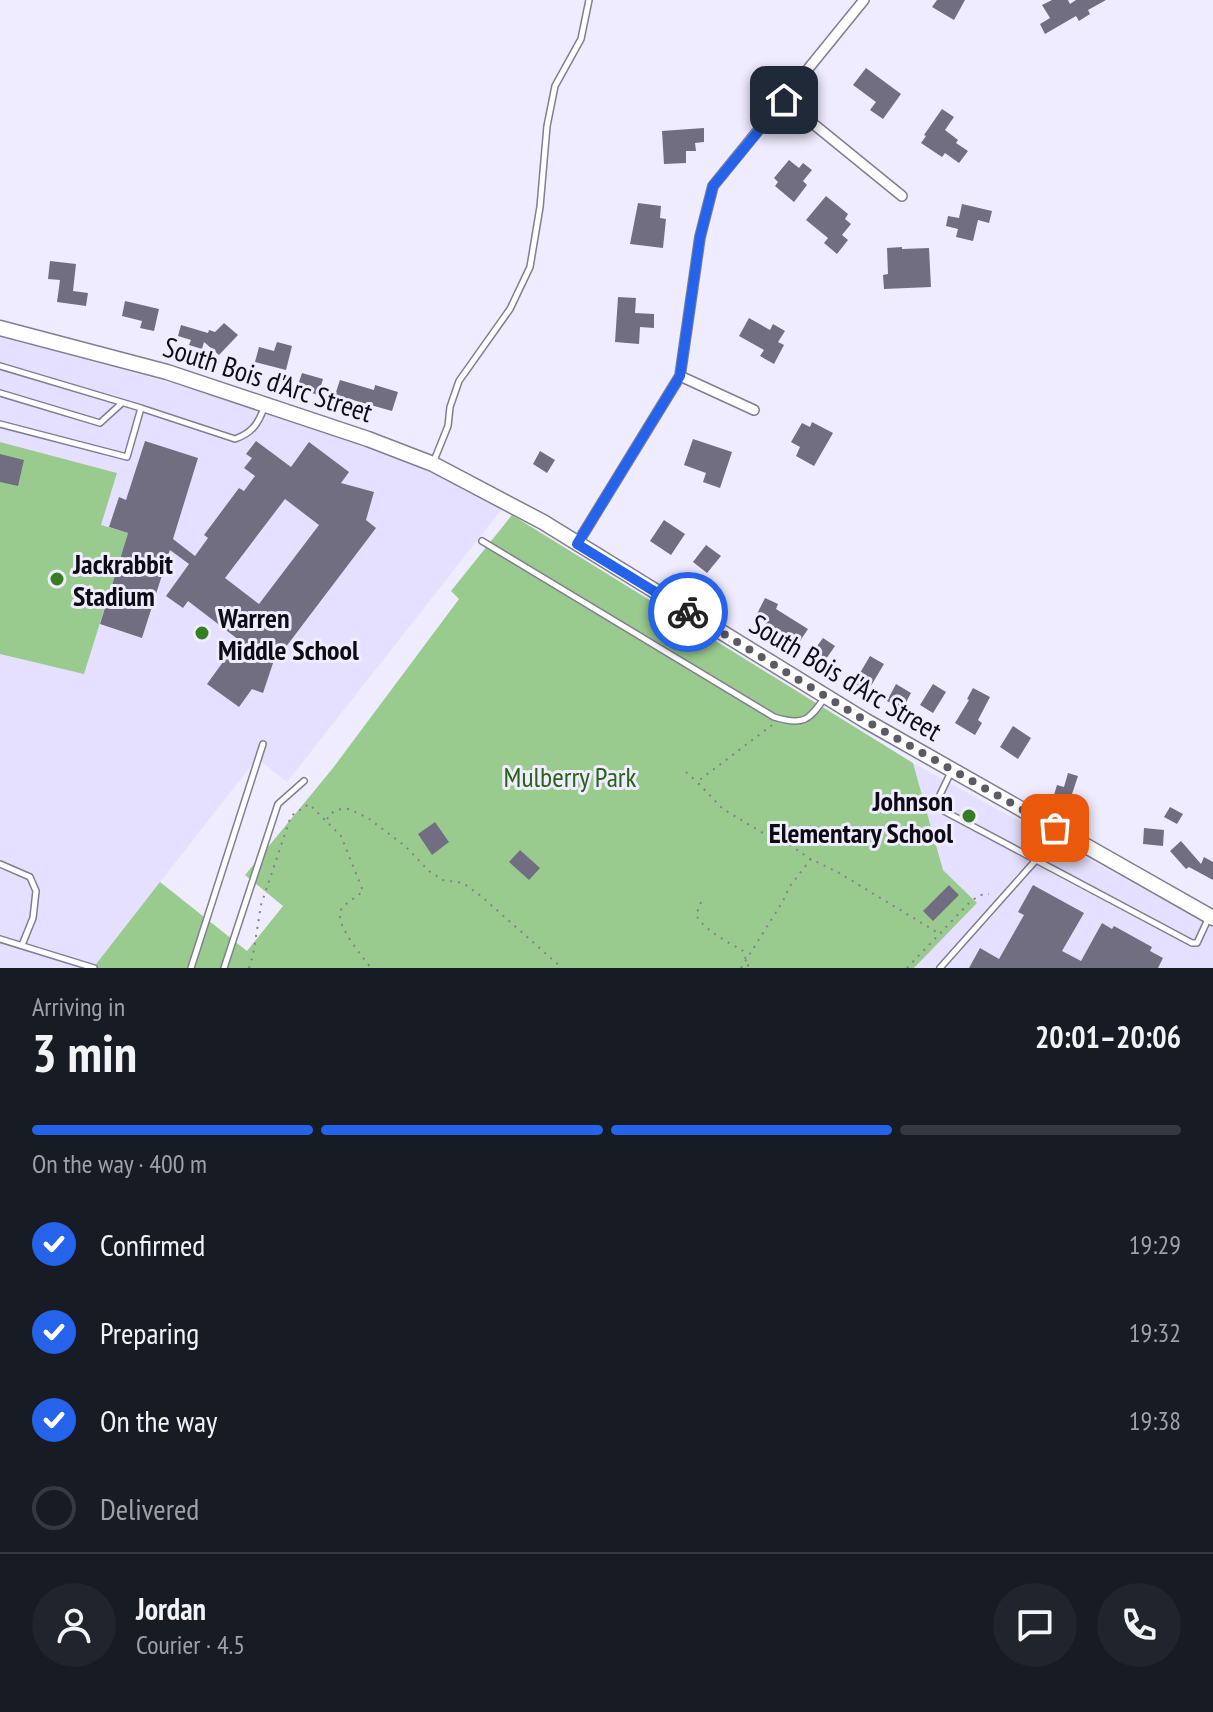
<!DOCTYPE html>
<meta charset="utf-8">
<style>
:root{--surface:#171b24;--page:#20242c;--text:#f1f3f6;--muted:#9ea1a6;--line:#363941;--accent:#2563eb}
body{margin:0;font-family:"PT Sans Narrow",sans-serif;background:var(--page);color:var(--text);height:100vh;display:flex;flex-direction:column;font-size:30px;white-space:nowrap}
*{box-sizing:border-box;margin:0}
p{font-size:26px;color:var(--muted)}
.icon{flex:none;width:44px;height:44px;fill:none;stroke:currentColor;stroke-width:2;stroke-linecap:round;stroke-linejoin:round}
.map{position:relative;height:968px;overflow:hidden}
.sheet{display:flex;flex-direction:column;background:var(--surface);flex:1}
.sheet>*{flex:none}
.pin{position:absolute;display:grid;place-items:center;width:68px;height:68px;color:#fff;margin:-34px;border-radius:16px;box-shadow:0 4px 12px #0006}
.courier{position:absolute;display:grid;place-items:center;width:80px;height:80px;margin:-40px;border:6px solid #2563eb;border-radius:50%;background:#fff;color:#222;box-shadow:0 2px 10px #0007}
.overview em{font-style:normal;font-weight:800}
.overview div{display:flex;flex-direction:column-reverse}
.overview{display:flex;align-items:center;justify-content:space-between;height:136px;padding:0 32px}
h1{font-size:52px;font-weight:800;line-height:60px}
.bar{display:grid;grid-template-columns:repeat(4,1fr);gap:12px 8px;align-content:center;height:96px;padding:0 32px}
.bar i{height:10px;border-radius:6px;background:var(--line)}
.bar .current{background:var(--accent)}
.bar p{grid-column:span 4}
.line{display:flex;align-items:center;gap:20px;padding:0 32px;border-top:2px solid var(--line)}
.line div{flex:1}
.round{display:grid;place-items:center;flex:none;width:84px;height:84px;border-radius:42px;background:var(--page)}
ol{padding:0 32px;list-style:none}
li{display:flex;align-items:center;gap:24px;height:88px}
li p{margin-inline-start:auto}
li .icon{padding:8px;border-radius:50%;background:var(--accent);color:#fff;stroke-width:4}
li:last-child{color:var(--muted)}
li i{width:44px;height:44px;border:4px solid var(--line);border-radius:50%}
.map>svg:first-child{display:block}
.built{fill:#e5e0ff}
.green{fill:#9acb8e}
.building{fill:#716e82;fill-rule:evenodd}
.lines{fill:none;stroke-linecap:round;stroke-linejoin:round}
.service-casing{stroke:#817d92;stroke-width:8}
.minor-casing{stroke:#817d92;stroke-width:12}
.secondary-casing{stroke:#817d92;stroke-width:17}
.path{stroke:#84818f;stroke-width:2;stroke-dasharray:2 6;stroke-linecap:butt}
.service{stroke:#fff;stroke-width:5}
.minor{stroke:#fff;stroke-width:9}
.secondary{stroke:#fff;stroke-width:14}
.done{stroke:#5c5a66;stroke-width:8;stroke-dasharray:0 14.4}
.route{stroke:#2563eb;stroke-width:10}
.poi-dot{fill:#367e23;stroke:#efecff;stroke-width:3}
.labels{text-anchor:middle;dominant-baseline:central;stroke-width:6;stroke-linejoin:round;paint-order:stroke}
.street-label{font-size:28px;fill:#0d0b13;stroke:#efecff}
.poi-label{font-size:28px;font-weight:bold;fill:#0d0b13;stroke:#efecff;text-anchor:start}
.park-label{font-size:28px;fill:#29631a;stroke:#efecff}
</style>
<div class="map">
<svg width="1213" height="968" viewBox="0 0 1213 968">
<rect width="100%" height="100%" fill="#efecff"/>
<path class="built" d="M0 336 181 386 362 443 420 465 459 484 502 509 287 782 257 758 93 968H0Z
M913 763 1213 927V968H914L977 903 943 870Z"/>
<path class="green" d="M0 442 117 473 101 525 128 533 84 674 0 654Z
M512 515 913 763 943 870 977 903 914 968H93L160 882 247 951 283 906 245 875 333 768 459 599 451 591Z"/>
<path class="building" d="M937 0H965L954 20 932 7Z
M1052 0H1068L1070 4 1076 0H1106L1088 10 1090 14 1079 21 1076 16 1045 34 1040 24 1050 18 1042 5Z
M866 68 901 94 883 119 870 110 876 102 853 85Z
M942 109 954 117 945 130 958 140 956 143 968 151 959 163 945 153 942 157 921 143 926 136 924 135Z
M704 128V142L695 143 696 151H686V163L664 164 662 131Z
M789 160 799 168 803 163 812 170 803 181 807 185 794 202 775 186 778 182 774 178Z
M826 196 848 214 845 219 851 224 842 235 848 240 837 254 824 243 828 238 806 220Z
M638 203 661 206 660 218 666 219 663 248 630 244Z
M962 204 992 211 989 223 978 220 973 241 956 237 958 229 946 226 948 216 959 218Z
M902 247V249L929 248 931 287 884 289 883 275 888 274 887 248Z
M50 261 76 264 73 291 88 293 86 306 57 302 60 280 48 279Z
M618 297 636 298 635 313 654 314V328L640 327 639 344 615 342Z
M125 301 159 309 154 331 140 328 142 321 122 316Z
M749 318 770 330 773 324 785 331 778 342 784 345 774 364 760 356 764 350 739 336Z
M224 323 238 335 219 355 204 342 202 349 189 345 191 340 178 336 181 325 208 333 209 330 215 332Z
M277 342 292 346 286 370 255 362 259 347 274 351Z
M302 373 323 379 318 395 297 388Z
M340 380 374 390 375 385 398 392 392 411 335 395Z
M812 422 833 433 814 466 796 456 800 447 791 442 802 423 810 427Z
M693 439 732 452 720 488 703 482 706 473 684 465Z
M145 441 198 458 173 539 195 556 208 538 204 535 239 488 244 491 255 476 244 468 252 458 246 454 256 441 291 467 309 442 349 472 341 483 374 492 366 520 376 528 279 656 276 654 263 693 252 689 239 707 207 684 239 640 188 601 183 608 166 596 189 564 170 550 142 638 100 624 128 533 109 527 119 497 126 500ZM285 499 319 525 259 604 225 578Z
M540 451 555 460 547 473 533 464Z
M0 454 24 460 18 486 0 482Z
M664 520 685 534 671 555 650 541Z
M706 545 721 556 707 573 693 562Z
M765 598 778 604 776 609 808 629 798 644 778 631 779 630 755 618Z
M823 638 835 646 826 659 814 650Z
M870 656 884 664 868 691 854 683Z
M896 684 911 693 902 710 887 701Z
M933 684 946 692 933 713 920 705Z
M973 688 990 697 978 720 982 723 975 735 955 723 969 700 967 699Z
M1013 726 1031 738 1018 759 1000 747Z
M1068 773 1078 776 1070 800 1054 795 1057 785 1064 787Z
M1170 807 1183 814 1177 824 1164 817Z
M435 822 449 842 432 855 418 834Z
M1144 828 1164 830 1163 846 1143 844Z
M1181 841 1201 864 1204 857 1213 862V880L1189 867 1186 869 1170 851Z
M520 850 540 868 529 880 509 862Z
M949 885 959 895 933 921 923 911Z
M1033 885 1084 913 1062 951 1081 961 1102 923 1112 929 1114 926 1152 947 1150 951 1163 958 1158 968H969L980 948 999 959 1024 915 1018 912Z"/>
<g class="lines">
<defs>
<path id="service" d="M0 366 141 408 235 439C252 433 258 424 264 408
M0 393 100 423 122 403
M0 424 127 457 141 408
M433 463 448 426 450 407 459 381 510 309 530 267 540 207 547 126 555 86 581 39 589 0
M482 541 774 717C803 726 809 721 825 697
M951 772 938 799 944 811 1192 943H1197L1209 917
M0 864 30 877 36 891 33 918 22 945
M0 939 94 968
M191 968 263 744
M224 968 278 804 304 781
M940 968 1036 860"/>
<path id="minor" d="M784 100 902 196
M680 376 754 410
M577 544 680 376 700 237 713 186 864 0"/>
<path id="secondary" d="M0 328 167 372 368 439 433 464 543 522 866 721 1213 918"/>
</defs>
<use href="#service" class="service-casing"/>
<use href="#minor" class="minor-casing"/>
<use href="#secondary" class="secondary-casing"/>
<path class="path" d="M772 725 697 782 723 809 763 833 779 837 810 859
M686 772 696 781
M327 819 331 813 341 809H349L368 818 405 846 429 871 443 880 463 883 481 896 562 968
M701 902 696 915C706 932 727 941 743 951L749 968
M249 968 253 955 261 905 291 816 309 804 341 836 363 891C358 897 342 904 340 912 337 927 362 956 371 968
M741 968 783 901 790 886 811 859 839 873 940 934
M907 968 970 902 980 895 989 894"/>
<use href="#service" class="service"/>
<use href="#minor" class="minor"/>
<use href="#secondary" class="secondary"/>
</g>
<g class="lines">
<path class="done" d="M688 612 866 721 1055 828"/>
<path class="route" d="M688 612 577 544 680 376 700 237 713 186 784 100"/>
</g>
<g class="poi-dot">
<circle cx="57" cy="579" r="8"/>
<circle cx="202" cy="633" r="8"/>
<circle cx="969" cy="816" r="8"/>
</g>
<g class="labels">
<g class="street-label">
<text transform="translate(268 379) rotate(18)">South Bois d'Arc Street</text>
<text transform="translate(846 677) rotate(31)">South Bois d'Arc Street</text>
</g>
<g class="poi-label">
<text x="73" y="563">Jackrabbit<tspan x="73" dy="32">Stadium</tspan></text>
<text x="218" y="617">Warren<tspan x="218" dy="32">Middle School</tspan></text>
<text x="953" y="800" text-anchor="end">Johnson<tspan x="953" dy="32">Elementary School</tspan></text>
</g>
<g class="park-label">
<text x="570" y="776">Mulberry Park</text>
</g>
</g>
</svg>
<div class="pin" style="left:1055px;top:828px;background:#ea580c"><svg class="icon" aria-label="bag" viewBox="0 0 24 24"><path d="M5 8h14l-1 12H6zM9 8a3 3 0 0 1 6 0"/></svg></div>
<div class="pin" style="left:784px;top:100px;background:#1f2937"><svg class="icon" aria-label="home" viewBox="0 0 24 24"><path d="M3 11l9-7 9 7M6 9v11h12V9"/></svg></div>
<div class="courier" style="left:688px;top:612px"><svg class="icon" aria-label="bike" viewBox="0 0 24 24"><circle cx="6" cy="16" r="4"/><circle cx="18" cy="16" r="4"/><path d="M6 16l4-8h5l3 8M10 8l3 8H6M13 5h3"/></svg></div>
</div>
<section class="sheet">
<div class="overview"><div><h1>3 min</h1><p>Arriving in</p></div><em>20:01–20:06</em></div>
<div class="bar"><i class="current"></i><i class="current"></i><i class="current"></i><i></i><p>On the way · 400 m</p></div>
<ol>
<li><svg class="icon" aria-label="check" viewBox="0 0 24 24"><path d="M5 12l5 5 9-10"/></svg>Confirmed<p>19:29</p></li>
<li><svg class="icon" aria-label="check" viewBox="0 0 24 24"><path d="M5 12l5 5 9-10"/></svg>Preparing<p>19:32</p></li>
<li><svg class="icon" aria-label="check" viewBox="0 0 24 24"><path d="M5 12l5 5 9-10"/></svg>On the way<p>19:38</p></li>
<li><i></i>Delivered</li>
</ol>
<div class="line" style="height:144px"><a class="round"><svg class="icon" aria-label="person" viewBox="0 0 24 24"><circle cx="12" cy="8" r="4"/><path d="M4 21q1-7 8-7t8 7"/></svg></a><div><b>Jordan</b><p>Courier · 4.5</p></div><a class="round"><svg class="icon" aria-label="chat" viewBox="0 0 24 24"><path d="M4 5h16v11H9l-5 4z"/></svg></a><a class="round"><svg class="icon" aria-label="phone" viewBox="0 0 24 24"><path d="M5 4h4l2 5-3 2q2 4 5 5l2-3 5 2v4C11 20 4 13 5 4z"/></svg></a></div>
</section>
